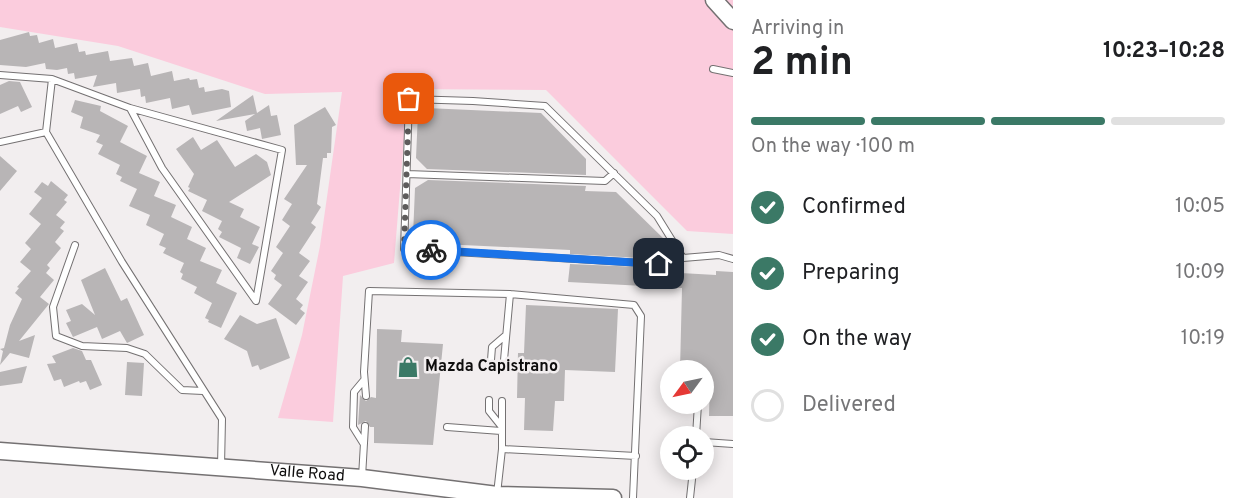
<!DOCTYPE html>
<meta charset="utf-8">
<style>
:root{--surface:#fff;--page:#f6f6f6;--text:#202124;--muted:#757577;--line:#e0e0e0;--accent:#3b7966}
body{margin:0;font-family:Overpass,sans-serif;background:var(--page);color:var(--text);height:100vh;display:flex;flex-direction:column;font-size:22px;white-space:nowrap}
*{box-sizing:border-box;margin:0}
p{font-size:20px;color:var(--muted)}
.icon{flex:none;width:33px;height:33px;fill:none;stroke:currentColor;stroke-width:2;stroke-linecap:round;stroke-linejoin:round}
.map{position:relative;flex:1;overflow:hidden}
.drawer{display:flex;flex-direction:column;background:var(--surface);width:510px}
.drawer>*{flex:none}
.needle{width:39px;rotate:237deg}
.tools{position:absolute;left:660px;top:360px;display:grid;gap:12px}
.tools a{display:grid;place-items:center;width:54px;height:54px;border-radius:50%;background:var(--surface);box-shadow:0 3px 15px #0003;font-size:30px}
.pin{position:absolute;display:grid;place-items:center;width:51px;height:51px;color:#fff;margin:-26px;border-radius:12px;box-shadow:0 3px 9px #0006}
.courier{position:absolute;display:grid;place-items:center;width:60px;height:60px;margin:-30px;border:4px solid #1a73e8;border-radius:50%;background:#fff;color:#222;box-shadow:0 2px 8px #0007}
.head em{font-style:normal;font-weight:700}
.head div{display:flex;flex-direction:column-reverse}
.head{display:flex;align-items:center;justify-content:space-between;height:102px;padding:0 18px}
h1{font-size:39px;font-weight:700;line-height:45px}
.bar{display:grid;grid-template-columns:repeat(4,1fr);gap:9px 6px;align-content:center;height:72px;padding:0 18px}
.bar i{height:8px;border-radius:4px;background:var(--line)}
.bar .on{background:var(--accent)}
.bar p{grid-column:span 4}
ol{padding:0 18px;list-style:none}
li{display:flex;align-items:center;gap:18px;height:66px}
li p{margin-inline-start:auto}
li .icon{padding:6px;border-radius:50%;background:var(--accent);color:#fff;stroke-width:4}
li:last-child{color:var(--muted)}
li i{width:33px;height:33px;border:3px solid var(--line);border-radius:50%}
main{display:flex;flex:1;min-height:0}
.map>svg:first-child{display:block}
.green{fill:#fbccdd}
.building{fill:#b8b5b6}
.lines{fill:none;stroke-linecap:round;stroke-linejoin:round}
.lane-casing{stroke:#747172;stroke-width:8}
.secondary-casing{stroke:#747172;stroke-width:19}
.lane{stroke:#fff;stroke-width:6}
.secondary{stroke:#fff;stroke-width:16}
.done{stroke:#5e5c5c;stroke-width:6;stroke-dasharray:0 10.8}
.route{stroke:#1a73e8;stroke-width:8}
.labels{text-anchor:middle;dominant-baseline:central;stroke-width:5;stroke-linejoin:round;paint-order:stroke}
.poi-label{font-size:16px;font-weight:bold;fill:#0e0d0d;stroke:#f2eeef;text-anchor:start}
.street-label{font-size:16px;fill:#0e0d0d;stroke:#f2eeef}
</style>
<main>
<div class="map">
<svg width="733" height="498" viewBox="0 0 733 498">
<rect width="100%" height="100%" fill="#f2eeef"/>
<path class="green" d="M0 0H733V234L687 231 546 90 408 89 394 263 343 276 333 422 278 418 302 335 320 246 342 92 265 94 118 46 0 27Z"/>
<path class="building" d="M29 32 30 36 37 35 39 43 53 39 55 48 77 43 79 52 85 51 86 55 108 51 110 61 132 58 134 66 148 63 151 76 172 71 174 81 189 78 190 80 197 79 199 88 204 87 205 92 222 89 229 91 231 107 192 115 189 105 172 109 170 98 146 103 145 96 141 97 140 89 117 93 116 83 93 87 97 75 75 79 74 73 68 74 67 68 57 70 46 69 45 63 26 67 0 65V40Z
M9 81 20 82 32 107 21 112 18 106 0 114V85Z
M253 95 257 113 269 105 271 116 277 115 281 135 262 139 260 128 247 131 245 121 255 114 216 121Z
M75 100 101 106 100 111 128 126 120 142 147 156 139 173 160 182 154 196 176 205 171 217 192 227 187 239 206 248 200 261 222 270 216 283 237 293 221 328 208 322 209 320 205 318 212 303 194 293 197 287 181 279 183 274 180 272 184 263 163 253 166 248 159 245 164 234 146 225 150 215 129 206 137 189 120 181 122 177 116 174 120 165 98 154 103 145 96 142 100 135 80 128 83 117 71 112Z
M325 107 336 125 332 127 331 153H327V158H323L317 204 321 207 311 223 316 227 299 253 310 261 299 276 308 282 296 299 303 305 300 309 305 313 296 325 268 304 282 285 274 279 276 275 271 271 283 253 276 247 290 226 282 220 292 204 284 199 307 165H296L294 125Z
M426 108 541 113 586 159V175L427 169 416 158 418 113Z
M193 137 201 150 217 140 235 167 256 154 267 162 271 175 229 202 244 209 240 217 260 227 252 244 259 247 250 264 237 258 241 248 219 237 222 232 218 229 222 221 202 211 207 200 188 191 190 188 188 187 194 174 176 149Z
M0 156 17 171 0 191Z
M428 180 586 186 585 191 616 192 665 240 664 257 658 259 570 254V250L420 243 413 236 415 188Z
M51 181 68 195 64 200 67 202 56 215 65 222 60 228 64 231 55 242 61 248 47 265 50 268 46 273 54 280 40 297 49 304 19 341 35 335 29 358 10 353 0 365 3 351 0 349 4 348 10 325 22 299 15 293 19 288 17 287 31 271 20 262 31 249 25 243 41 224 29 214 42 198 34 192 42 182 48 186Z
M570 264 663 268V272L716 275V271L733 272V416H709L710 373H704V370H680L682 288 568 282Z
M105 268 121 301 127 298 144 335 127 343 120 331 102 339 97 327 73 337 66 323 71 321 66 310 82 304 95 315 81 280Z
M526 305 618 309 615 372 565 370 564 401H555L553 431 524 430 525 398H517L518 353H524Z
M240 315 257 324 276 318 290 358 260 370 258 365 252 367 247 351 224 339Z
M377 329 402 330 401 342 443 344 433 445 374 443V427H370L366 421 358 425 360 395 366 401 371 397 376 398Z
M73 348 82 351 86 360H91L102 385 90 390 86 381 80 383 79 381 64 387 61 379 54 381 47 364 56 363 52 356Z
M127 362 144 363 142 396 125 395Z
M27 366 22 383 0 386V372Z"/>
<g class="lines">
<defs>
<path id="lane" d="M713 69 733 73
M0 75 52 79 130 108
M130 108 282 150 256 301 162 168Z
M46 132 52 79
M0 142 46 132 122 262 222 419 221 466
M407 174 605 181 614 173
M75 245 53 307 56 336 82 346 127 348 145 354 182 390 203 391
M683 258 659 264 404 249 409 99 473 101 545 106 657 216 683 258 719 255 733 259
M491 360 492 347 506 335
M504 360 510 294
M366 396 364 372 369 291 510 294 634 305 641 316 633 498
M489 400V411L501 426
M447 427 501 431
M696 436 698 404
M704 442 733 444
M363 443 353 427 354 392 364 380
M502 449V401
M362 477 365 426
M497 494 502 449 636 456
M690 498 693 470"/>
<g id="secondary">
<path d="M714 0 733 21"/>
<path id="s1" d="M0 451 362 478 497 495 613 498"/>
</g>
</defs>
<use href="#lane" class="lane-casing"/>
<use href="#secondary" class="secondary-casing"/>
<use href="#lane" class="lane"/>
<use href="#secondary" class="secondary"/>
</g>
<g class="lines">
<path class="done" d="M409 99 404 249 431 250"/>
<path class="route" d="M431 250 659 264"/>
</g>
<defs>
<symbol id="shop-bare" viewBox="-9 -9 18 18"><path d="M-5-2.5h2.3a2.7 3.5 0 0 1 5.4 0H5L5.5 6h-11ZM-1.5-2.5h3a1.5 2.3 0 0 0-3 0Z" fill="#3b7966" stroke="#f2eeef" stroke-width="2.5" paint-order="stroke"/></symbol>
</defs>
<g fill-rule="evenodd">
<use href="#shop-bare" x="393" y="352" width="30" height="30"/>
</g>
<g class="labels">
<g class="poi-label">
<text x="425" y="367">Mazda Capistrano</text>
</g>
<g class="street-label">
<text stroke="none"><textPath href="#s1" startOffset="308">Valle Road</textPath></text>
</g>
</g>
</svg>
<div class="tools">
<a><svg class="needle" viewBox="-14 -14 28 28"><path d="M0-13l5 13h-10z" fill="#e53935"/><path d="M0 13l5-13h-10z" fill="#757577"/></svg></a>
<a><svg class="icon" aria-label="locate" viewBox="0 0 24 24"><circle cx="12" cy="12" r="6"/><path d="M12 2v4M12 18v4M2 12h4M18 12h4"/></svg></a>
</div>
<div class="pin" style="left:409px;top:99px;background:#ea580c"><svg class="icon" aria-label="bag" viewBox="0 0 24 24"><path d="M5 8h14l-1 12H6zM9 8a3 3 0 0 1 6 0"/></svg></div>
<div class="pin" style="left:659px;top:264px;background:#1f2937"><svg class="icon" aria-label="home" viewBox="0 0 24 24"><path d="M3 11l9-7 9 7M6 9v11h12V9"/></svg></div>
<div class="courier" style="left:431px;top:250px"><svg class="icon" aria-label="bike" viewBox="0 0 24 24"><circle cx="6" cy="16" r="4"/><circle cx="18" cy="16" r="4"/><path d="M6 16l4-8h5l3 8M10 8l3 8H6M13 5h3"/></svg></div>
</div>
<section class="drawer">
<div class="head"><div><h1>2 min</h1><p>Arriving in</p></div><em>10:23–10:28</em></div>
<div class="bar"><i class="on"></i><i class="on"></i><i class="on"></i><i></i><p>On the way · 100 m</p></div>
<ol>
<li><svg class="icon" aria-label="check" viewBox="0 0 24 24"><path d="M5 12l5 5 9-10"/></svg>Confirmed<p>10:05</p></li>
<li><svg class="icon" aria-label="check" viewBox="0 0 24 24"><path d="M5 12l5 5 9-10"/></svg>Preparing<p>10:09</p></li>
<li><svg class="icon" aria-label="check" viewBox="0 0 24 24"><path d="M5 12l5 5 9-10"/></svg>On the way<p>10:19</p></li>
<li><i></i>Delivered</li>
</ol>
</section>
</main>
